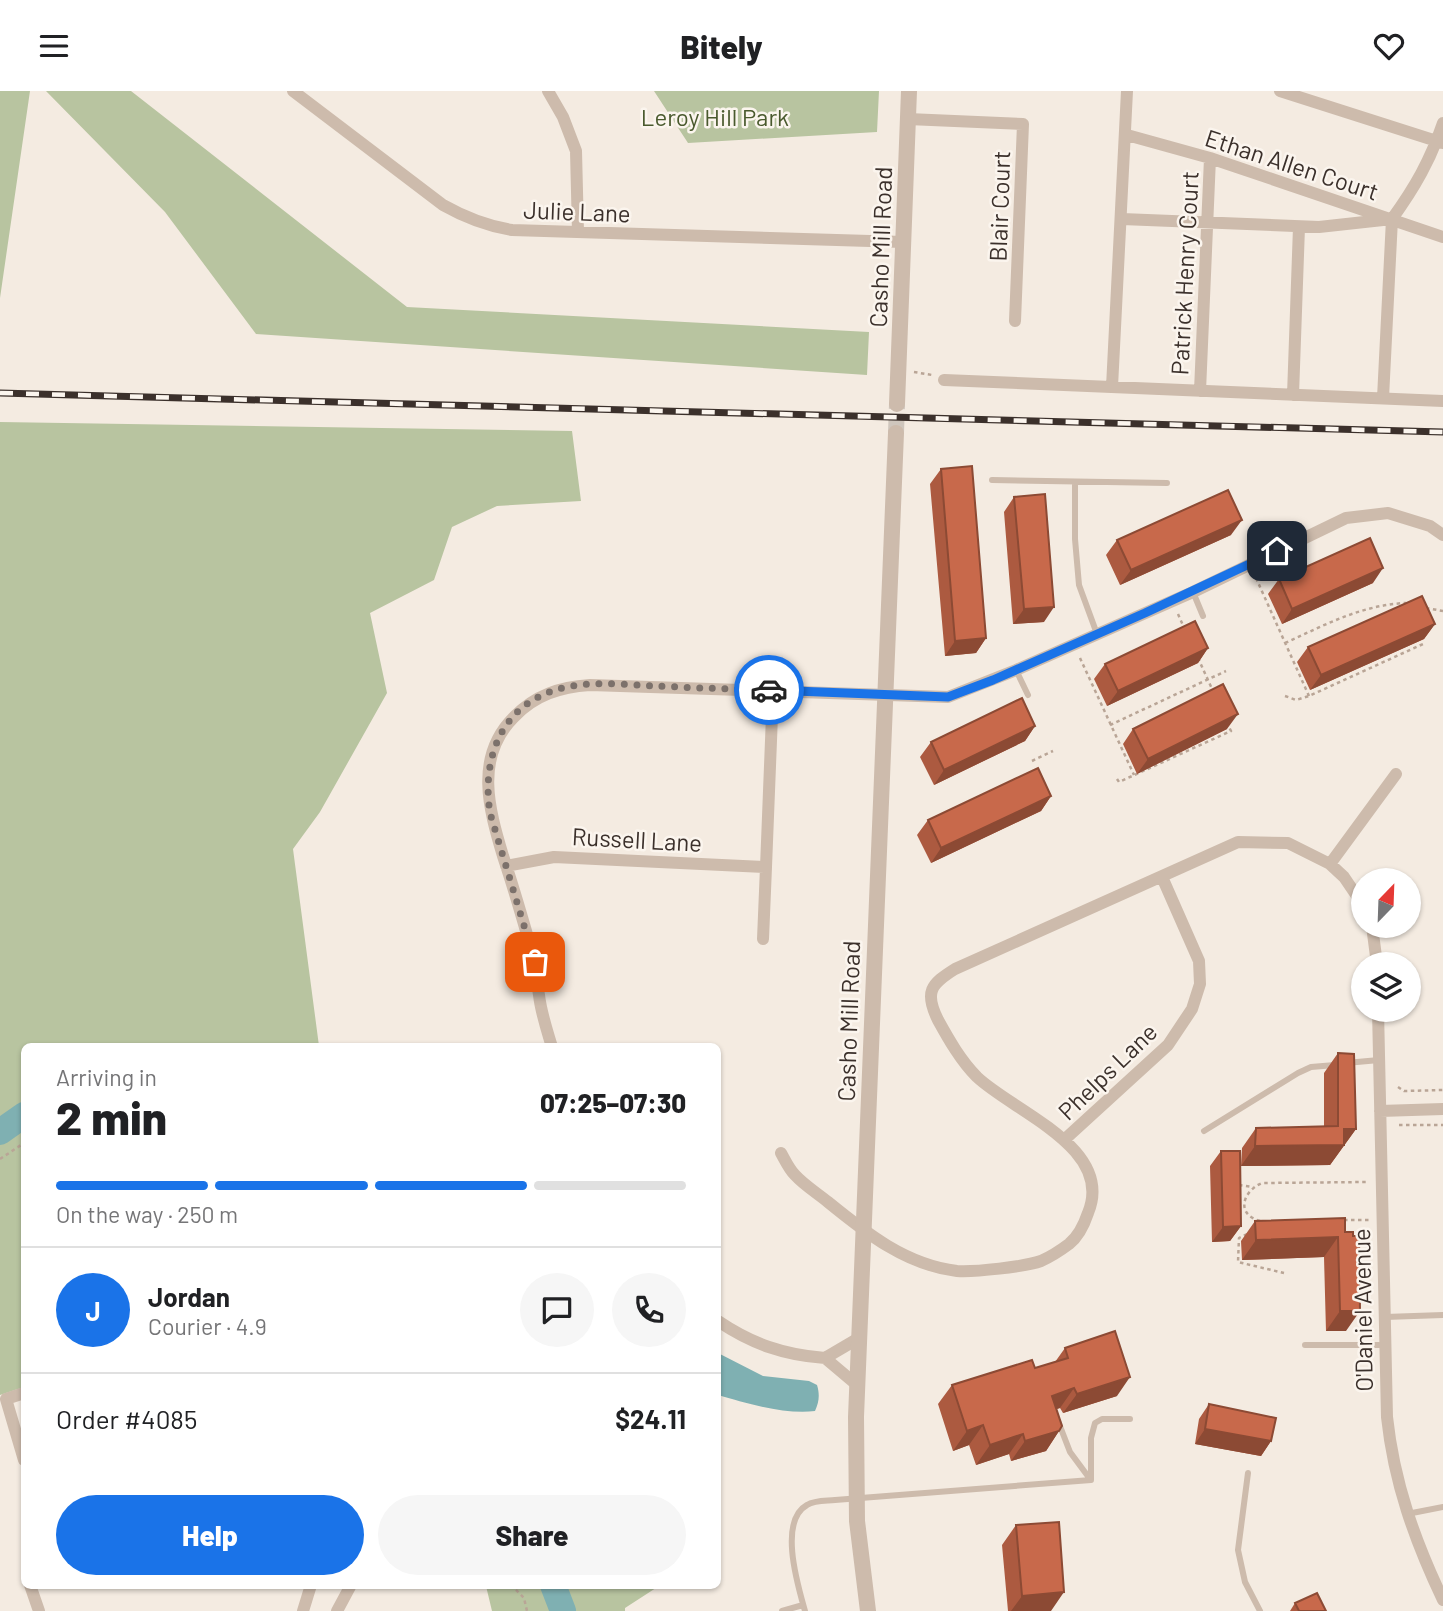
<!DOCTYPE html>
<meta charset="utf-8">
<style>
:root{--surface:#fff;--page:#f6f6f6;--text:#202124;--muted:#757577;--line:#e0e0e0;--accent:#1a73e8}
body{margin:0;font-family:Barlow,sans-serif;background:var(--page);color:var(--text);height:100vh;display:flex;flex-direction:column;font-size:26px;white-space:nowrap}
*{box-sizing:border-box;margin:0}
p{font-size:23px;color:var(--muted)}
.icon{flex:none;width:38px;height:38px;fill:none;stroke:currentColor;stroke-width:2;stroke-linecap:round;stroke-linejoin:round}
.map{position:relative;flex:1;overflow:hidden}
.side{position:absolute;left:21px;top:952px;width:700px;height:546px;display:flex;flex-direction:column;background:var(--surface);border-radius:10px;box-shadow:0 2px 5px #0004}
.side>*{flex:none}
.needle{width:46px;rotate:23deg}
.tools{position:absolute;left:1351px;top:777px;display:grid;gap:14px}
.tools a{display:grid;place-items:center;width:70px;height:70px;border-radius:50%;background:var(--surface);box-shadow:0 2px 5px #0004;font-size:35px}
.pin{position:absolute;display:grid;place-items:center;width:60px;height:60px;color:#fff;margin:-30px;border-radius:14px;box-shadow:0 4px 10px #0006}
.courier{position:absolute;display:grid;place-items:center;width:70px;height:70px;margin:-35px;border:5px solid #1a73e8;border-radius:50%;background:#fff;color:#222;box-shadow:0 2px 9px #0007}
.head em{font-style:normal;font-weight:800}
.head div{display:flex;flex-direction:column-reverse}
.head{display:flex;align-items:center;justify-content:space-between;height:119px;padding:0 35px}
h1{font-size:46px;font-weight:800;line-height:52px}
.bar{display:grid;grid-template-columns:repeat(4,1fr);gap:10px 7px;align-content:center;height:84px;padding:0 35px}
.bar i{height:9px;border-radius:5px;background:var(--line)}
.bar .on{background:var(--accent)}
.bar p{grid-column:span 4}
.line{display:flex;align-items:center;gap:18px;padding:0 35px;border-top:2px solid var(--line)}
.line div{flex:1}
.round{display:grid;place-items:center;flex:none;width:74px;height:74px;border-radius:37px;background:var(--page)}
.button{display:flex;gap:14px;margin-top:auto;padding:14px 35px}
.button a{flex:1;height:80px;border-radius:42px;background:var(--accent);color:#fff;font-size:28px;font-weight:800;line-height:80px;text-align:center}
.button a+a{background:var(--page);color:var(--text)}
header{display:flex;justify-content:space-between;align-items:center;height:91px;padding:0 35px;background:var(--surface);font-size:32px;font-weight:800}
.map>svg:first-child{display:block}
.green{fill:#b8c4a0}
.water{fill:#7fb0b2}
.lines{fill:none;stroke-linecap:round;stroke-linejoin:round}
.river{stroke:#7fb0b2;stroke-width:26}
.tertiary-tunnel{stroke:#cfc6bd;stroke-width:16;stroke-dasharray:16 8;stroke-linecap:butt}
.path{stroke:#b9a596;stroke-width:2.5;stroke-dasharray:3.5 3.5;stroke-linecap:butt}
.service{stroke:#cdbbac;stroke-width:6}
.minor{stroke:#cdbbac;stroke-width:12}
.tertiary{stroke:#cdbbac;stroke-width:16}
.rail-casing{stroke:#3b302b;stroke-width:7}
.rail{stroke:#fbf5ee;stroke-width:4.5;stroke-dasharray:13;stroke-linecap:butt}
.wall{fill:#ac5a40}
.shaded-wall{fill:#8c4a34}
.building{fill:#c8694b;stroke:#8c4a34;stroke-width:2}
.done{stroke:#7c716b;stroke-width:7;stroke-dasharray:0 12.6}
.route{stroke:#1a73e8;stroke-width:9}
.labels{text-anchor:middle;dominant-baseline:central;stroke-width:5;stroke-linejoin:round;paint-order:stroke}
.park-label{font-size:24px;fill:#4a5a2e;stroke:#fbf5ee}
.street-label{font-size:24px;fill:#3b302b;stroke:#fbf5ee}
</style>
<header><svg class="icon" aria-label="menu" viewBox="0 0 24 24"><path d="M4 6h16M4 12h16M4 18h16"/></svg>Bitely<svg class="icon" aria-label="heart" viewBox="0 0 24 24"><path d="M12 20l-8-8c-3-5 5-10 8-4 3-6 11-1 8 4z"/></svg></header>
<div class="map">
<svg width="1443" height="1520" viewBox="0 0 1443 1520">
<rect width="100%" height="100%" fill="#f4ebe1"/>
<path class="green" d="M0 0H30L0 207Z
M46 0H131L407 216 869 241 867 284 256 243 165 121Z
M654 0H879L877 41 688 52Z
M0 331 572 340 581 410 497 415 452 436 434 489 370 522 387 602 320 721 293 758 319 955 24 956V1296L0 1304Z
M486 1495V1494L659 1495 625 1517V1520H492Z"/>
<path class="water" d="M718 1262 763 1285 809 1290 817 1294C820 1304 819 1311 815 1320 786 1324 745 1312 718 1304Z"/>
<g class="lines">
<path class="river" d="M0 1041 24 1024
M553 1494 563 1520"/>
<path class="tertiary-tunnel" d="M896 342 897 313"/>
<path class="path" d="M914 281 932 284
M1256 487 1309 605
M1426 517 1443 520
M1178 523 1185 539
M1285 552C1325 534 1361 514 1406 512
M1080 567 1134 684
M1198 567 1213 600
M1285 605 1296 609 1309 605 1423 553
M1110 634 1226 580
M1032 670 1053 660
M1117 688 1119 691 1231 640 1228 634
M1398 996 1404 1000 1443 999
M1399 1034H1443
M0 1068 24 1052
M1239 1094 1253 1096
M1344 1129H1369
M1260 1130C1235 1123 1243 1100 1262 1092L1368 1091
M1247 1143 1239 1147 1238 1171 1284 1182
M511 1494 524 1507 527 1520"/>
<path class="service" d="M992 389 1167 392
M1075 391V448L1079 494 1097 543
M1193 501 1203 525
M1016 579 1028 604
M1346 972 1379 969
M1204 1040 1298 982 1311 976 1335 974
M1385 1226 1443 1224
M1305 1254H1384
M1058 1330 1070 1361 1090 1388
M1248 1382 1238 1459 1245 1491 1260 1520
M1407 1423 1443 1416
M782 1520 803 1514
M805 1520C798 1495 778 1430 807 1414 815 1409 826 1410 835 1409L1091 1389V1347L1095 1332 1102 1328H1130"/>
<path class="minor" d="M293 0 443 114C466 127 487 135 512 139L903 151
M548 0 563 26 576 60 578 141
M1280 0 1443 52
M908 28 1023 33 1015 230
M1127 44 1210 67 1443 146
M1122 128 1319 136 1392 128C1415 96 1430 70 1443 32
M944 289 1443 310
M1112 296 1127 0
M1200 300 1210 67
M1293 304 1299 136
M1383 307 1392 128
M1330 773 1396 683
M506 775 554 766 766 776 773 599
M1372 835 1377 873
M763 848 766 776
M1378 919 1387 1326C1394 1392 1415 1450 1443 1509
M552 956C547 939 541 922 539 904 536 885 534 866 528 847 520 819 512 792 503 765 489 718 474 666 514 626 535 604 560 596 590 594L948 606 1016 579 1193 501 1346 427 1388 422 1430 435 1443 444
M1380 1020 1443 1018
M1064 1049 1168 954 1192 918 1200 893 1199 870 1162 786
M781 1062C785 1069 789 1078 795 1084 804 1094 817 1102 828 1111 866 1142 906 1174 957 1180 975 1181 1024 1176 1041 1170 1050 1166 1061 1159 1069 1153 1079 1145 1084 1134 1088 1122 1115 1057 1014 1021 977 986 961 970 949 949 938 929 924 901 931 893 955 878L1238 751 1288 752 1330 773 1344 786 1363 814
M718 1230C752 1253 784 1264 825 1267
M857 1294 825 1267 859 1247
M24 1302 6 1308 24 1369
M30 1494 39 1520
M303 1520 311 1494
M337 1520 351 1494"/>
<path class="tertiary" d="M897 313 909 0
M868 1520 857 1430 856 1326 896 342"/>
<defs>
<path id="rail" d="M0 302 1443 341"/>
</defs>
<use href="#rail" class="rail-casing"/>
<use href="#rail" class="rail"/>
</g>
<path class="wall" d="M941 378 986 547 976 562 945 565 930 393Z
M1014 406 1044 531 1013 533 1004 421Z
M1231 444 1120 494 1106 464 1117 449Z
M1279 488 1373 492 1282 533 1268 503Z
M1435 533 1424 548 1310 599 1297 571 1308 556Z
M1208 557 1198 572 1107 615 1094 588 1105 573Z
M1035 635 1025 650 934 694 920 666 931 651Z
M1133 638H1227L1137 683 1123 653Z
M1051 705 1041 720 931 772 917 744 928 729Z
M1338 962 1356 1038 1330 1074 1241 1075 1242 1057 1256 1037 1324 1036V982Z
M1221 1060 1241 1135 1230 1150 1212 1151 1210 1075Z
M1345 1127 1346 1240H1326L1324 1166 1242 1169 1241 1150 1255 1130Z
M1065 1257 1117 1305 1063 1322 1060 1317 1056 1318 1059 1340 1046 1360 1011 1370 1009 1363 976 1374 969 1354 953 1360 938 1313 952 1294 1035 1277 1055 1271Z
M1209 1313 1271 1350 1261 1365 1195 1353 1199 1328Z
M1016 1434 1051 1520H1008L1002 1454Z
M1295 1512 1326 1520H1290Z"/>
<path class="shaded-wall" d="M1242 429 1231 444 1120 494 1131 479Z
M1383 477 1373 492 1282 533 1292 518Z
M1054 516 1044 531 1013 533 1024 518Z
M1435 533 1424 548 1310 599 1321 584Z
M986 547 976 562 945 565 955 550Z
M1208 557 1198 572 1107 615 1118 600Z
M1238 623 1227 638 1137 683 1148 668Z
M1035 635 1025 650 934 694 944 679Z
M1051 705 1041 720 931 772 941 757Z
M1344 1038H1356L1330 1074 1241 1075 1255 1055Z
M1241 1135 1230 1150 1212 1151 1223 1136Z
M1338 1146 1324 1166 1242 1169 1256 1149Z
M1340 1220H1360L1346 1240H1326Z
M1130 1286 1117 1305 1063 1322 1077 1303Z
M1074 1297 1060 1317 1038 1324 1052 1305Z
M983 1334 969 1354 953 1360 967 1340Z
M1205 1338 1271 1350 1261 1365 1195 1353Z
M1059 1340 1046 1360 1011 1370 1025 1350Z
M1023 1343 1009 1363 976 1374 990 1354Z
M1064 1501 1051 1520H1011L1022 1505Z"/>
<path class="building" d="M972 375 986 547 955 550 941 378Z
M1228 399 1242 429 1131 479 1117 449Z
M1045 403 1054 516 1024 518 1014 406Z
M1370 447 1383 477 1292 518 1279 488Z
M1422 505 1435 533 1321 584 1308 556Z
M1195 530 1208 557 1118 600 1105 573Z
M1223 593 1238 623 1148 668 1133 638Z
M1022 607 1035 635 944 679 931 651Z
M1038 677 1051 705 941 757 928 729Z
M1338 962 1354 963 1356 1038H1344V1054L1255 1055 1256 1037 1338 1035Z
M1221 1060H1240L1241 1135 1223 1136Z
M1345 1127V1141H1353V1145H1359L1360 1220H1340L1338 1146 1256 1149 1255 1130Z
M1115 1240 1130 1286 1077 1303 1074 1297 1052 1305 1062 1335 1059 1340 1025 1350 1023 1343 990 1354 983 1334 967 1340 952 1294 1032 1269 1035 1277 1068 1267 1065 1257Z
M1209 1313 1276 1327 1271 1350 1205 1338Z
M1059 1431 1064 1501 1022 1505 1016 1434Z
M1317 1502 1326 1520H1299L1295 1512Z"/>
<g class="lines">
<path class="done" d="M535 871 490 722C481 663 504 609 567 596 596 590 628 594 657 595 695 597 732 598 769 599"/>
<path class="route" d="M769 599 948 606 993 589 1145 522 1277 460"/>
</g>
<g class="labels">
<g class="park-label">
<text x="715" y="25">Leroy Hill Park</text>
</g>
<g class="street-label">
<text transform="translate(1292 73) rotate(18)">Ethan Allen Court</text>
<text transform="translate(999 115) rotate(-88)">Blair Court</text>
<text transform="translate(577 120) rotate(2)">Julie Lane</text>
<text transform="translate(880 156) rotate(-88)">Casho Mill Road</text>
<text transform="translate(1184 182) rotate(-87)">Patrick Henry Court</text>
<text transform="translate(637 748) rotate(3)">Russell Lane</text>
<text transform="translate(848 930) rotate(-88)">Casho Mill Road</text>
<text transform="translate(1107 980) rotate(-44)">Phelps Lane</text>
<text transform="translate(1362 1219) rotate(-91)">O'Daniel Avenue</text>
</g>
</g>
</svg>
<div class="tools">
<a><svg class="needle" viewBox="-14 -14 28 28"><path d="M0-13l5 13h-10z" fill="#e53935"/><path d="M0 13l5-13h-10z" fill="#757577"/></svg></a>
<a><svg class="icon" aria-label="layers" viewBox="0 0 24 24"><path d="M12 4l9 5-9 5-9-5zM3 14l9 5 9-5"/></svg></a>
</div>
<div class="pin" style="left:535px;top:871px;background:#ea580c"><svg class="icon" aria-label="bag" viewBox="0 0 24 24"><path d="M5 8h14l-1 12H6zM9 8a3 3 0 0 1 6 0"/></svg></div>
<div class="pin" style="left:1277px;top:460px;background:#1f2937"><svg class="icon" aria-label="home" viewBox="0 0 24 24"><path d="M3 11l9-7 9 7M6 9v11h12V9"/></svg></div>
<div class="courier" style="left:769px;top:599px"><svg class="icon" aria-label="car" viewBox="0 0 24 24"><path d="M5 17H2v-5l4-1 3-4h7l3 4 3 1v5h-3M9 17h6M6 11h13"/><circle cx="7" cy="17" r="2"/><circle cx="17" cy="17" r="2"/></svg></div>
<section class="side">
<div class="head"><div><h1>2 min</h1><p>Arriving in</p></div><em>07:25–07:30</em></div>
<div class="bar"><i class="on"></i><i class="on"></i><i class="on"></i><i></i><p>On the way · 250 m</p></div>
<div class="line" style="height:126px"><b class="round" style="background:var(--accent);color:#fff">J</b><div><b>Jordan</b><p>Courier · 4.9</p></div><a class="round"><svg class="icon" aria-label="chat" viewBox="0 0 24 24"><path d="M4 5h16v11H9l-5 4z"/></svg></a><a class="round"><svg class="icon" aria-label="phone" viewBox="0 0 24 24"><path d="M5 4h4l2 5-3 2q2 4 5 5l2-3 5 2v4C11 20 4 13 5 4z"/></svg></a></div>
<div class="line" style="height:91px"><div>Order #4085</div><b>$24.11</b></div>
<div class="button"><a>Help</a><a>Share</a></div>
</section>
</div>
